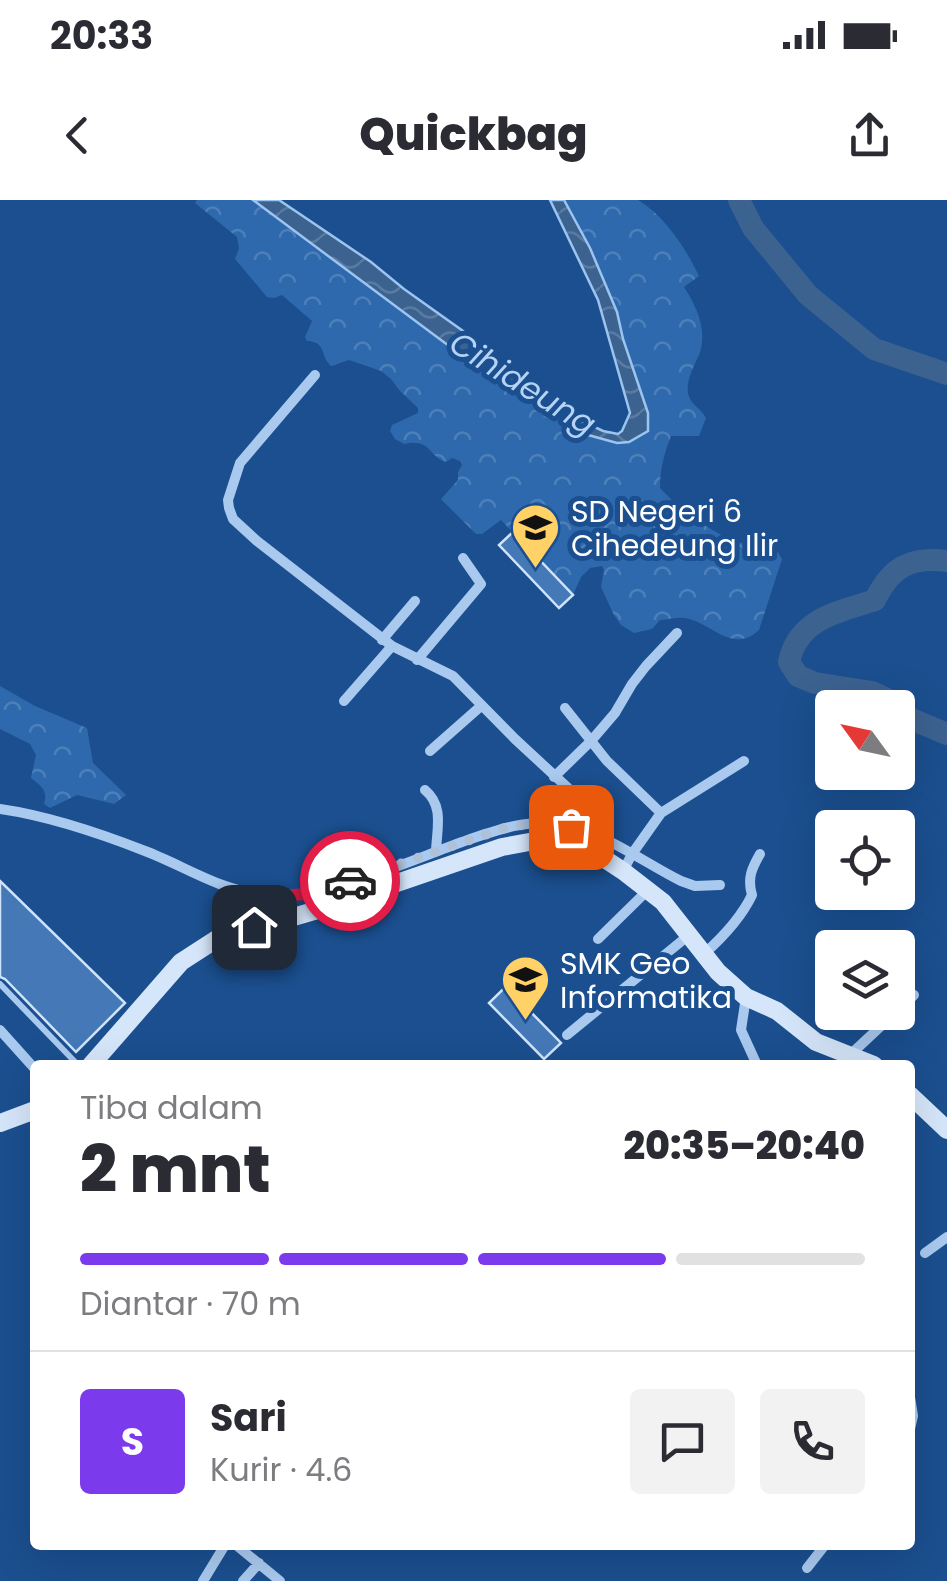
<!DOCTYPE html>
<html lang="id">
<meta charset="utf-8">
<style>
:root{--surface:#fff;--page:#f2f2f3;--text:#2b2b33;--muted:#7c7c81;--line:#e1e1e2;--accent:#7c3aed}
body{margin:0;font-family:Poppins,sans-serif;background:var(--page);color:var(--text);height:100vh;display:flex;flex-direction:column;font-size:38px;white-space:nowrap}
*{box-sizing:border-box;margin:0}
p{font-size:32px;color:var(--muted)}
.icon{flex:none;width:55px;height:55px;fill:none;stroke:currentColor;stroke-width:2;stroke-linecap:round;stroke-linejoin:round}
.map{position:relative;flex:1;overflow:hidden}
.drawer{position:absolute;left:30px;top:860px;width:885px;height:490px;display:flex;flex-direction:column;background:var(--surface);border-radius:10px;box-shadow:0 10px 40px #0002}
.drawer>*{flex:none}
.needle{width:65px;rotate:303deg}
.buttons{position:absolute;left:815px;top:490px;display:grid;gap:20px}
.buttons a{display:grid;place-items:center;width:100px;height:100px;border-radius:10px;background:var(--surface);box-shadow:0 10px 40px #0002;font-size:50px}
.pin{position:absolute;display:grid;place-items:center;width:85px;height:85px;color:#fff;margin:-42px;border-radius:20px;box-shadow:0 5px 15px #0006}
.courier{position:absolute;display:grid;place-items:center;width:100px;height:100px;margin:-50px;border:8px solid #e11d48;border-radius:50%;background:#fff;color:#222;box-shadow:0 2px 12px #0007}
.summary em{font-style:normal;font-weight:800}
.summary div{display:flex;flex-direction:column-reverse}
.summary{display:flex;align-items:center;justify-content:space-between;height:170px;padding:0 50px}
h1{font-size:65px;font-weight:800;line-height:75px}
.bar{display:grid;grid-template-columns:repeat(4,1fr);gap:15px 10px;align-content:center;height:120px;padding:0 50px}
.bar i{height:12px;border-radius:8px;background:var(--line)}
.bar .active{background:var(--accent)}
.bar p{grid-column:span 4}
.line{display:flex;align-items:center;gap:25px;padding:0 50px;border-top:2px solid var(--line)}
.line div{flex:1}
.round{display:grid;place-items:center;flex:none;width:105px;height:105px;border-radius:10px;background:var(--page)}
.status{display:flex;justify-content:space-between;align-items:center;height:70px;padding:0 50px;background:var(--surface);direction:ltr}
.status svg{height:28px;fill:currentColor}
header{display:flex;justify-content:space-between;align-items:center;height:130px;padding:0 50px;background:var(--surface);font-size:45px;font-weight:800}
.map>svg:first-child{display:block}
.forest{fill:url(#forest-crowns)}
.water{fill:url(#water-waves);stroke:#9cc4f0;stroke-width:2.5}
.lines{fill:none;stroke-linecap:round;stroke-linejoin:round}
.river{stroke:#3c6290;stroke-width:22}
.building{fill:#4478b7;stroke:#cfe3fa;stroke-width:2.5}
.lane{stroke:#a9c9ee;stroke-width:6}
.street{stroke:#a9c9ee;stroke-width:10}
.secondary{stroke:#d6e6fa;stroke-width:18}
.done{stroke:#afc1d8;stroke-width:10;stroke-dasharray:0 18}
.route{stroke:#e11d48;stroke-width:12}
.labels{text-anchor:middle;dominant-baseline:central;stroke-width:10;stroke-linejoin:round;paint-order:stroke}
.poi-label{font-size:30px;fill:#fff;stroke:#1b4f8f;text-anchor:start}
.water-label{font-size:32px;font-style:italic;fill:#b5d3f5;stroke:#1b4f8f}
</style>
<div class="status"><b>20:33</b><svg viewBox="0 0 49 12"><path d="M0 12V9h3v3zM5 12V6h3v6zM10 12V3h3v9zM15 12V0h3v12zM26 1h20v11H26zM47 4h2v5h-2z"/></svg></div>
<header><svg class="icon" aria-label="back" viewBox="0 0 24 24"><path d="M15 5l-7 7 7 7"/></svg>Quickbag<svg class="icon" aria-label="share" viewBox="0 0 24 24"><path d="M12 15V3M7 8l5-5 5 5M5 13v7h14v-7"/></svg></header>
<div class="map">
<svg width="947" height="1381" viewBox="0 0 947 1381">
<defs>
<pattern id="forest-crowns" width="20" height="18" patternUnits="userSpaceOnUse" patternTransform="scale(2.5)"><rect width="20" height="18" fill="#2e69ad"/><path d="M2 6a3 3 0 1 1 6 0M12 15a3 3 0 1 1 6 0" fill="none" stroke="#4d80b9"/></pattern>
<pattern id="water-waves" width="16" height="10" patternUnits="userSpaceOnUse" patternTransform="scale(2.5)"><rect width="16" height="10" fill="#3c6290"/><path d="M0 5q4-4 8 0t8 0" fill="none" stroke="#597aa1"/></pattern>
</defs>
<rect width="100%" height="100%" fill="#1b4f8f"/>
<path class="forest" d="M197 0H253L445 143 564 222C579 231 609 246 626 242 634 241 642 235 648 231V213L623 139 617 112 590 48 564 0H638C665 16 686 49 699 76L684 87C697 107 708 131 699 155 694 166 686 180 688 193 690 205 701 208 706 218L699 236H671C664 254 660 269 660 288 680 310 710 332 738 342 750 346 764 348 777 351L782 359 759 430C732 455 711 422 685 418 677 417 668 420 660 420L652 429 634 433 621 425 614 415 601 387 604 370 602 366 590 368 581 377 573 395 501 320 482 334H476L441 299 458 280V272L462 265 460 261 452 258 446 262C428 257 432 238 404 244L395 239 390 231 392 225 418 213V208L400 191 391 179 381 171 349 160 331 166C320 156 326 140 307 141L305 137 312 121 282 95 274 98 267 97 235 59 239 48 237 37 195 3Z
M0 486 35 506 87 528 93 563 126 595 114 604 77 595 50 608 44 604C48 590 42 587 31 578L36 555 30 544 0 529Z"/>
<path class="water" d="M253 0H279L371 62 404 89 463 131 472 142 491 157 536 186 559 206 584 222 603 231 618 234 622 231 630 213 598 100 550 0H564L590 48 617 112 623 139 648 213V231L629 242 617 243 581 233 445 143Z"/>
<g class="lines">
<path class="river" d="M739 0 753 28 808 95 874 149 947 174
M947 361C911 356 891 367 875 400 839 412 798 418 789 462L798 476 815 483 872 492 887 499 911 519 947 534"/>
</g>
<path class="building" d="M513 332 573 395 559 408 499 345Z
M0 681 125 803 76 852 5 779 0 777Z
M528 765 545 782 523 804 561 843 544 859 489 803Z"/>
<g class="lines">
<path class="lane" d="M0 784 78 865"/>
<path class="street" d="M315 175 240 263 228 300 229 308 233 319 257 341 392 446
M382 440 415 401
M417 460 481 384 463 358
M344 501 392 446 453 476 515 539 568 588 569 599 552 623
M565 508 607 561 661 613
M430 551 481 506
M554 577 591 541 615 513 632 484 646 466 677 433
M425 590C444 606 437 628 436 651
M0 609C49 616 99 633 145 651 185 666 222 692 266 695 324 700 406 662 462 642 496 630 529 618 565 625 607 634 643 662 681 681L695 686 720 685
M623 671 632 654 661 613 744 561
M598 739 648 690
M705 753C724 736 741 718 752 695 747 678 752 668 760 654
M746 797 741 830 757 865
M898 811 914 795
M0 830 35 869
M567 835 689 735
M851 854 896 812
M925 1053 947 1037
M910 1197 913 1216 910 1229
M236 1345 280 1381
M807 1368 825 1345
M203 1381 225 1345
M243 1381 259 1363"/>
<path class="secondary" d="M91 865 181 762 215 740 324 708 502 647 551 638 575 640 585 646 623 671 663 702 718 772 746 797 777 811 816 842 874 865
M910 895 947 930
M0 923 35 910"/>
</g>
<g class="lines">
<path class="done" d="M350 681 508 627 538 623 571 627"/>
<path class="route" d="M254 727 282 720 277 696 308 694 350 681"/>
</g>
<defs>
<symbol id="school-pin" viewBox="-11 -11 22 30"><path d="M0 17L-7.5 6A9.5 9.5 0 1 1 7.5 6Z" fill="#ffd166" stroke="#1b4f8f"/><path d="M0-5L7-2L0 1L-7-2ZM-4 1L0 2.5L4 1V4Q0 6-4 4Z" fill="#111"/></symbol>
</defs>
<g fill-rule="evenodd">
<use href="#school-pin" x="508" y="300" width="55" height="75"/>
<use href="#school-pin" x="498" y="752" width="55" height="75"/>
</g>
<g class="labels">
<g class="poi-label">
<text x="571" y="311">SD Negeri 6<tspan x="571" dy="34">Cihedeung Ilir</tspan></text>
<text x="560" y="763">SMK Geo<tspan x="560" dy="34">Informatika</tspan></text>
</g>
<g class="water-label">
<text transform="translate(523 183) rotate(32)">Cihideung</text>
</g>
</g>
</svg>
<div class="buttons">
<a><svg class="needle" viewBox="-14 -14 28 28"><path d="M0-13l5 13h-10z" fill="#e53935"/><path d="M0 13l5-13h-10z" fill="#7c7c81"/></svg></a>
<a><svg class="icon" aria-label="locate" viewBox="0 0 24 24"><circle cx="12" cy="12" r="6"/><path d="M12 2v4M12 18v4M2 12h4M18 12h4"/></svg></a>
<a><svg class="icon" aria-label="layers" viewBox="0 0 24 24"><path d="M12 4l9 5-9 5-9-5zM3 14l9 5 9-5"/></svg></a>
</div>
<div class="pin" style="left:571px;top:627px;background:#ea580c"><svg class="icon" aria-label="bag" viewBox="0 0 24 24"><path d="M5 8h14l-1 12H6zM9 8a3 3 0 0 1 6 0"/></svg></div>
<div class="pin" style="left:254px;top:727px;background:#1f2937"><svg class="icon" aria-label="home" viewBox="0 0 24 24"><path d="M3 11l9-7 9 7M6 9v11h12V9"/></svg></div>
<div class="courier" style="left:350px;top:681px"><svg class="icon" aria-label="car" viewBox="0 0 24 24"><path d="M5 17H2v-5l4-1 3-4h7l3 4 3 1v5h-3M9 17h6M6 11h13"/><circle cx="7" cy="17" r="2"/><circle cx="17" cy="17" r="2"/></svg></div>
<section class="drawer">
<div class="summary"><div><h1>2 mnt</h1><p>Tiba dalam</p></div><em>20:35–20:40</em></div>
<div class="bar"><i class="active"></i><i class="active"></i><i class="active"></i><i></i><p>Diantar · 70 m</p></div>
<div class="line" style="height:180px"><b class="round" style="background:var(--accent);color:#fff">S</b><div><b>Sari</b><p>Kurir · 4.6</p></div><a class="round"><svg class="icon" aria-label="chat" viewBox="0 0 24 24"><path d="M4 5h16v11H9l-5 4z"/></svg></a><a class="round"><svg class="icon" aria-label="phone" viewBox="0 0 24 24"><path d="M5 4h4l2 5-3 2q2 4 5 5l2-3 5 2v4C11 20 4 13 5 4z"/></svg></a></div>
</section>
</div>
